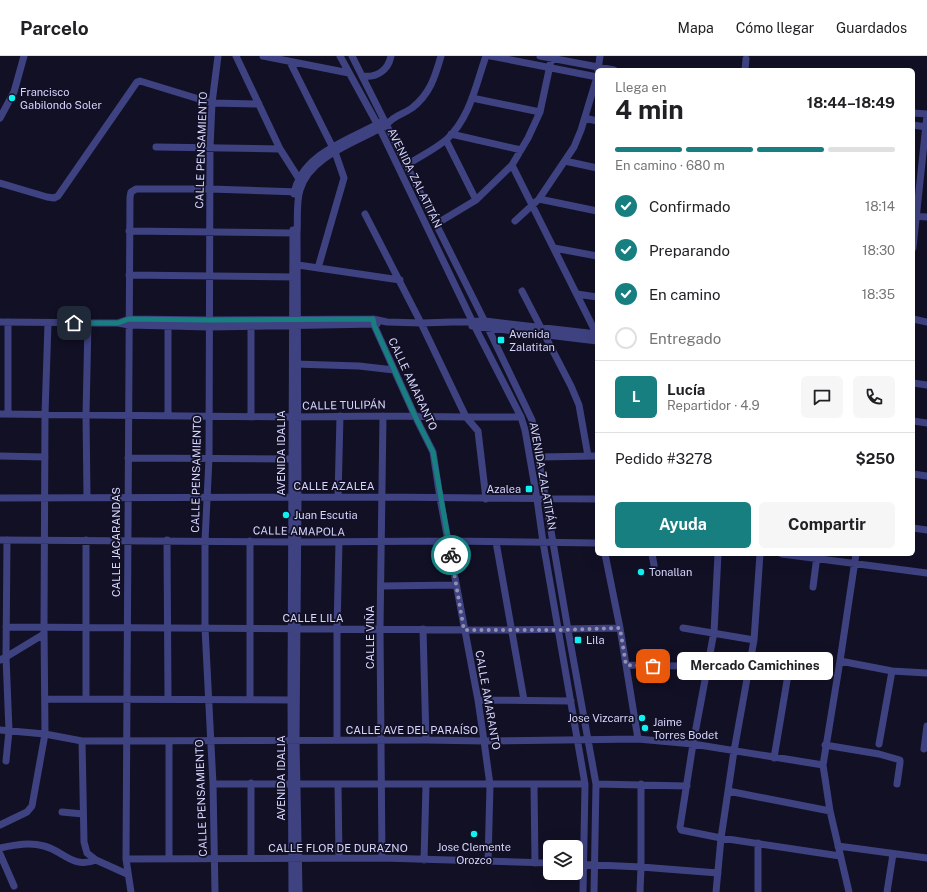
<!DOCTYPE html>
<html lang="es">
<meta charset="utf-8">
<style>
:root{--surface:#fff;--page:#f6f6f6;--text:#202124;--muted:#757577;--line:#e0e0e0;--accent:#177f80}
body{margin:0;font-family:"Public Sans",sans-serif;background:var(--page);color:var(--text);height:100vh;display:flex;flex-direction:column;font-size:15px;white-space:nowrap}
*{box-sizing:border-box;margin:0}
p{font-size:13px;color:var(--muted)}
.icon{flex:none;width:22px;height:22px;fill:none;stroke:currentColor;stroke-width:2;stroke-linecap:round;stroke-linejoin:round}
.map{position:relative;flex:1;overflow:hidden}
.side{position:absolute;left:595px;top:12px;width:320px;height:488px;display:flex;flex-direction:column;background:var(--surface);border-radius:6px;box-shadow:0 4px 16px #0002}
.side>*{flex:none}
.controls{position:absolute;left:543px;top:784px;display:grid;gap:8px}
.controls a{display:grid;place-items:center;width:40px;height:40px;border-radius:6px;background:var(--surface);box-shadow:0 4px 16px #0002;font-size:20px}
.pin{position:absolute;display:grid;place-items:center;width:34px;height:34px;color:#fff;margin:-17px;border-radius:8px;box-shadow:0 2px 6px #0006}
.courier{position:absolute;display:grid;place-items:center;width:40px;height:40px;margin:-20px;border:3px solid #177f80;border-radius:50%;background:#fff;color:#222;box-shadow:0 1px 5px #0007}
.bubble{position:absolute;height:28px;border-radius:6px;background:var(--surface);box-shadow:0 4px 16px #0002;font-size:13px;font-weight:700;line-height:28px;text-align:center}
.head em{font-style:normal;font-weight:700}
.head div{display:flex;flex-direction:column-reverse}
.head{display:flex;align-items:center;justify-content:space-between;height:68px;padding:0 20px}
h1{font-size:26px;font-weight:700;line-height:30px}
.bar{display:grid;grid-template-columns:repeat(4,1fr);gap:6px 4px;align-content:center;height:48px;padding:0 20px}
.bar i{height:5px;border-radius:3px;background:var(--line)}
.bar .active{background:var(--accent)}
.bar p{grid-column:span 4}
.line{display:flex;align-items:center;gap:10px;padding:0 20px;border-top:1px solid var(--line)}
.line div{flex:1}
.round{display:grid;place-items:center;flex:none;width:42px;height:42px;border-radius:6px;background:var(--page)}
ol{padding:0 20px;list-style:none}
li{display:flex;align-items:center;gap:12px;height:44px}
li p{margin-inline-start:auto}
li .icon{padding:4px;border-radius:50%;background:var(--accent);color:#fff;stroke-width:4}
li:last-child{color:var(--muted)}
li i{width:22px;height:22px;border:2px solid var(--line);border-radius:50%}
.button{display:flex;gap:8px;margin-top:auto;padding:8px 20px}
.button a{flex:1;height:46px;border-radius:6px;background:var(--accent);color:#fff;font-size:16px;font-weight:700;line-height:46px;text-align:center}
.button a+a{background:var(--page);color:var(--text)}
header{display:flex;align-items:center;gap:24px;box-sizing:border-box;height:56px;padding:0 20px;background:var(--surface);border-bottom:1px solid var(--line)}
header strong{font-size:19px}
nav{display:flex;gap:22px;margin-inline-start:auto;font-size:14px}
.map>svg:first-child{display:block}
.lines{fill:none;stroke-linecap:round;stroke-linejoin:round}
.minor{stroke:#3e4281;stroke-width:7}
.done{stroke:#9291b1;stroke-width:4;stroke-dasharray:0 7.2}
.route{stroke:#177f80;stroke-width:5}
.poi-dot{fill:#0df1f1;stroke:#121025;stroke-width:1.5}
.labels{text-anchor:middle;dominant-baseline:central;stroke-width:3.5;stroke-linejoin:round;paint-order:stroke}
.poi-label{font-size:11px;fill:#d7d6fd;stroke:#121025;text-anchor:start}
.street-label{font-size:11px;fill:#d7d6fd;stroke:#121025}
</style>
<header>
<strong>Parcelo</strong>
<nav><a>Mapa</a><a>Cómo llegar</a><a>Guardados</a></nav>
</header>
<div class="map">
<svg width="927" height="836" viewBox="0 0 927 836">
<rect width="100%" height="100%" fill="#121025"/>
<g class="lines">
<path class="minor" d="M236 0 280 93 301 126
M263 0 349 17
M340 0 380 73 475 271 521 361 525 374 537 443 543 486 585 728 583 836
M352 0 488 272 532 364 568 574 596 728 594 836
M491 0 597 21
M540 0 614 14
M290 6 335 96 344 122 318 212
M598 14 600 0
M745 14 746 3
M362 20C376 22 388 15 391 0
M472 42 540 56
M913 57 927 58
M0 62 14 36 24 0
M585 62 597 65
M913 69 926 71
M451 78 521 94
M446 84 476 144
M156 91 280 93
M565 105 597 112
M406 109C418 102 437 92 447 83 470 62 476 28 486 0
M512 109 597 279
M0 127 47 141 54 142 58 140 137 26 140 25 212 47 259 48
M294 138C301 97 350 84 381 66
M539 143 597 155
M365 158 421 267 466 361 478 375 486 443
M913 160 927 161
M515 165 539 143 574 91 581 74 597 21
M436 168 476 144 512 109 528 82 540 56 552 0
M129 175 293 177
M554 192 597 200
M913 192 927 59
M298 209 400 224
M129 219 296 221
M522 235 571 330 579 349 588 400
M577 238 597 241
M373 263 374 269 415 360 433 396 440 442 478 644 484 685 490 729 488 806
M913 263 927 266
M0 266 118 267 129 269 209 271 377 268
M118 267 129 263 209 264 373 263 387 266 421 267 485 265 597 278
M472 270 597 285
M294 308 359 310 394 314
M913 327 927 329
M0 358 292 361 383 360 466 361H521
M8 358V266
M168 359V270
M251 361V270
M913 365 927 367
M0 400 45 401
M539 401 597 400
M128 402 292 403
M913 418 927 420
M87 441 86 359 88 266
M338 441 340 360
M0 442 382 441 597 443
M913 472 927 474
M0 484 298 486 448 485 597 487
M86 484V643
M167 484 168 643
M250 485V643
M496 486 524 644
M605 498 620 572 638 683
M652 498 654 509
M718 498 714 576 693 688 680 771 681 774 721 782 840 800
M782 498 927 517
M381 530 456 529
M813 531 817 500
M6 571 511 574 620 572
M683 572 754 584
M423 573 426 684
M0 604 6 601 44 578
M840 605 892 615 927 617
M626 609 680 610
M45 643 295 644
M478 644 571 645
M0 674 45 678 82 685 426 684 484 685 638 683 693 688 823 709
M337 684V573L339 486
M82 685 84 786 87 797 96 804 127 818
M879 688 892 615
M825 689 879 698 900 704V707L897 728
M924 693 927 670
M774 702 791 601
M6 705 9 675 6 601 7 484
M251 727V802
M213 728H585
M338 728 339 802
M596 728 687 730
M534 729 535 807
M728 735 830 755
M62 756 83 758
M0 769 27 756 32 750 45 678 44 571 45 358 48 267
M838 790 927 802
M0 792C15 789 29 786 44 790 64 795 72 813 96 804
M0 798 14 830
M382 802 380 573 383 360
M126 803 382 802 550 807
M169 803V685
M424 804 426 729
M576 808 641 811 718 817
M131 836 126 803 130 141 131 136 136 133H210L299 136
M215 836 213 728 205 572V485L209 402 210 91 212 47 218 0
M292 836 291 644 293 174
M299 836 296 684 298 442 297 177C298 163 296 147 300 134 310 99 358 86 386 69 396 58 402 59 412 52 430 38 435 21 441 0
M640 836 641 811V728
M716 836 721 782 734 695 754 584 760 498
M758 836V787
M849 836 830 755 823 709 840 605 856 498
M887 836 893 798"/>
</g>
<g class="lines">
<path class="done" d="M451 499 464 574H558L620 572 626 609 653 610"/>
<path class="route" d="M74 267H118L129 263 209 264 373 263 374 269 415 360 433 396 451 499"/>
</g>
<g class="poi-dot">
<circle cx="12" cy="42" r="4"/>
<rect x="497" y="280" width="8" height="8" rx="2"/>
<rect x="525" y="429" width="8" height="8" rx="2"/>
<circle cx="286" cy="459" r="4"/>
<circle cx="641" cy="516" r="4"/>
<rect x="574" y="580" width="8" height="8" rx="2"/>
<circle cx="642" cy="662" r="4"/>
<circle cx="645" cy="672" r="4"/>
<circle cx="474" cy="778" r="4"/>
</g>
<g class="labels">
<g class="poi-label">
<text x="20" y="36">Francisco<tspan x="20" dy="13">Gabilondo Soler</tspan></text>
<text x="509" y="278">Avenida<tspan x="509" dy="13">Zalatitan</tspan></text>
<text x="521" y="433" text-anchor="end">Azalea</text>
<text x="294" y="459">Juan Escutia</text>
<text x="649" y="516">Tonallan</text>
<text x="586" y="584">Lila</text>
<text x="634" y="662" text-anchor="end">Jose Vizcarra</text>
<text x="653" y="666">Jaime<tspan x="653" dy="13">Torres Bodet</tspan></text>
<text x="474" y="791" text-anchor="middle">Jose Clemente<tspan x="474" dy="13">Orozco</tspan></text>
</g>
<g class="street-label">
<text transform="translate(201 94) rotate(-88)">CALLE PENSAMIENTO</text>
<text transform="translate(415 122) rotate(64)">AVENIDA ZALATITÁN</text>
<text transform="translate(413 328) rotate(65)">CALLE AMARANTO</text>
<text transform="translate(344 349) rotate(-1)">CALLE TULIPÁN</text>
<text transform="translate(281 397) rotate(-90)">AVENIDA IDALIA</text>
<text transform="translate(196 418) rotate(-89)">CALLE PENSAMIENTO</text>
<text transform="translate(543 420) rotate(80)">AVENIDA ZALATITÁN</text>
<text x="334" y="430">CALLE AZALEA</text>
<text transform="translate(299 475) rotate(1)">CALLE AMAPOLA</text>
<text transform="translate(116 486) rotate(-90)">CALLE JACARANDAS</text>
<text x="313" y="562">CALLE LILA</text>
<text transform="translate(370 581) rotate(-90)">CALLE VIÑA</text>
<text transform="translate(488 644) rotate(80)">CALLE AMARANTO</text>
<text x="412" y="674">CALLE AVE DEL PARAÍSO</text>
<text transform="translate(281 722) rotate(-90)">AVENIDA IDALIA</text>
<text transform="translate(201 742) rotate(-92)">CALLE PENSAMIENTO</text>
<text x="338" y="792">CALLE FLOR DE DURAZNO</text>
</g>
</g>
</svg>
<div class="controls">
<a><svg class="icon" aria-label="layers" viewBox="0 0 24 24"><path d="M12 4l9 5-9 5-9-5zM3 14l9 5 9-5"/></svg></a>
</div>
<div class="pin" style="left:653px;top:610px;background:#ea580c"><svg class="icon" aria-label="bag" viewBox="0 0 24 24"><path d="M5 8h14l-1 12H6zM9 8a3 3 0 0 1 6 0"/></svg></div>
<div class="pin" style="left:74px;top:267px;background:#1f2937"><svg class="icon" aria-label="home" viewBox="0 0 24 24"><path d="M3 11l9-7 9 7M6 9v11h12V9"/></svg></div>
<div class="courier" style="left:451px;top:499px"><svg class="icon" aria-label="bike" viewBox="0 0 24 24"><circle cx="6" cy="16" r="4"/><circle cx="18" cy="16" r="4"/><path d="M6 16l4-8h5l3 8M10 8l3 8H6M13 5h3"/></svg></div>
<div class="bubble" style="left:677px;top:596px;width:156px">Mercado Camichines</div>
<section class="side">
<div class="head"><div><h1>4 min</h1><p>Llega en</p></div><em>18:44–18:49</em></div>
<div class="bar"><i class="active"></i><i class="active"></i><i class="active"></i><i></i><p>En camino · 680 m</p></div>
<ol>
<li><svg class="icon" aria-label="check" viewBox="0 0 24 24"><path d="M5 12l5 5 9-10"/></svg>Confirmado<p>18:14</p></li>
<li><svg class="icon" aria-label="check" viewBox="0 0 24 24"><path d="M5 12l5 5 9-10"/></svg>Preparando<p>18:30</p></li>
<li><svg class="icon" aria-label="check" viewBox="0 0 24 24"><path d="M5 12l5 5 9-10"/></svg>En camino<p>18:35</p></li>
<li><i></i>Entregado</li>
</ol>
<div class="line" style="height:72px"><b class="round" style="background:var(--accent);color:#fff">L</b><div><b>Lucía</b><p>Repartidor · 4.9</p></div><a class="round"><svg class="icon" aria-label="chat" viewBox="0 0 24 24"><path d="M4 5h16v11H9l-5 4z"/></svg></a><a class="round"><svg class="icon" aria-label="phone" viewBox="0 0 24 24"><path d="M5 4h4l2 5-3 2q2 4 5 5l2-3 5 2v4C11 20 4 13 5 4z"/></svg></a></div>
<div class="line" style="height:52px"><div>Pedido #3278</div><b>$250</b></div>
<div class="button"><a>Ayuda</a><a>Compartir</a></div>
</section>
</div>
